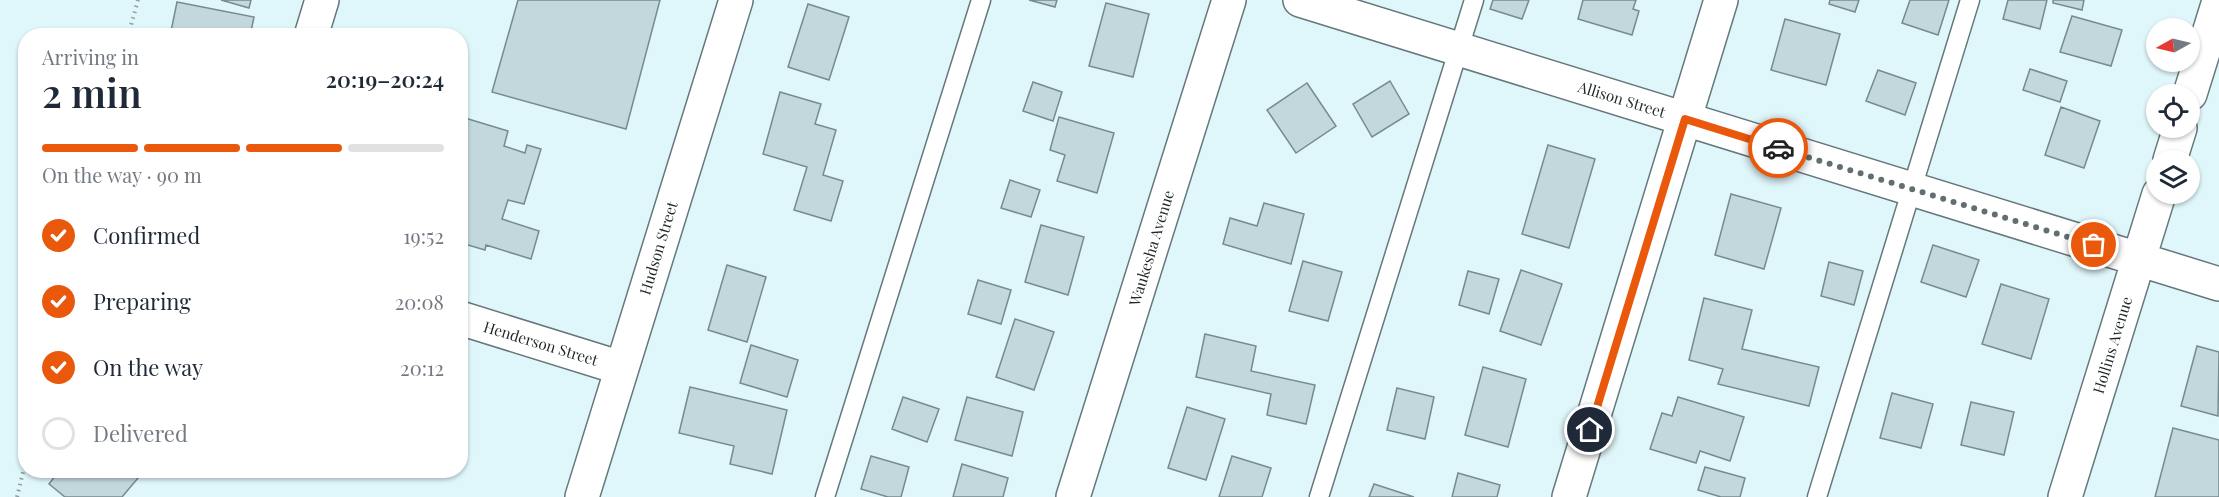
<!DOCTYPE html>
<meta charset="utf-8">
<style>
:root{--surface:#fff;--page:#f2f2f3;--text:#1f2937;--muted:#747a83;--line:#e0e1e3;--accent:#ea580c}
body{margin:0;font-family:"Playfair Display",serif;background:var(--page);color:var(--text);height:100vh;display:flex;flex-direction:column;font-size:22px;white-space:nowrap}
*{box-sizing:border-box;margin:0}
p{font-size:20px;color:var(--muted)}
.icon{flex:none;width:33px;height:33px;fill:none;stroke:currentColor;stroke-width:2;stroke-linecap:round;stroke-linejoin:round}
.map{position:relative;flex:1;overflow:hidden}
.details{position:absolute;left:18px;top:28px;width:450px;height:450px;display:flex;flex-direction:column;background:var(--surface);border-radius:24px;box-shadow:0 2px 4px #0004}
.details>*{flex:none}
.needle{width:39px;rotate:262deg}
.fabs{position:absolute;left:2146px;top:18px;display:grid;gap:12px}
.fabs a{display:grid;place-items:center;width:54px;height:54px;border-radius:50%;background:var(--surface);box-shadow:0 2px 4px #0004;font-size:30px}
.pin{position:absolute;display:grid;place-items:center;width:51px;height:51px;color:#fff;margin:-26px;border:3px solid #fff;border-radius:50%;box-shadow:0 2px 6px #0007}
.courier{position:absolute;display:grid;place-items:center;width:60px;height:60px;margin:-30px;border:4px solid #ea580c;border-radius:50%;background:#fff;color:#222;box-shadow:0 2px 8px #0007}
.overview em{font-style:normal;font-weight:600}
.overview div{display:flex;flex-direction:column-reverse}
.overview{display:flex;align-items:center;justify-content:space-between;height:102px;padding:0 24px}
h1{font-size:39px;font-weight:600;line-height:45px}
.bar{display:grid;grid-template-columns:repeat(4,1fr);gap:9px 6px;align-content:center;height:72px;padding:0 24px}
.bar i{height:8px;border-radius:4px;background:var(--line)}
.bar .selected{background:var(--accent)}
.bar p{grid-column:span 4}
ol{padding:0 24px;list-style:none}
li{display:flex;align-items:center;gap:18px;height:66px}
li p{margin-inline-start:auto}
li .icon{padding:6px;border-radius:50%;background:var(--accent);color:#fff;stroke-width:4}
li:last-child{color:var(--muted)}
li i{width:33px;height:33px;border:3px solid var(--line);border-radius:50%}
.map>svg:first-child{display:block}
.building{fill:#c2d8dd;stroke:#768b8f;stroke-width:1.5}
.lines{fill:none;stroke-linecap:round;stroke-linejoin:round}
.lane-casing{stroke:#65787c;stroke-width:21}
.street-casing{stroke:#65787c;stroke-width:36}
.path{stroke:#8d9ea1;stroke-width:4;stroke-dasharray:1.5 4.5;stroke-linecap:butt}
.lane{stroke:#fff;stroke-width:18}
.street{stroke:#fff;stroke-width:33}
.done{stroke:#626f72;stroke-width:6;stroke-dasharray:0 10.8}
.route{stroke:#ea580c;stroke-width:8}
.labels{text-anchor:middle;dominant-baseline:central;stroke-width:4.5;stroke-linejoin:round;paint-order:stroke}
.street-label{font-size:15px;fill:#1e2628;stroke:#fff}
</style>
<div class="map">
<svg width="2219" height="497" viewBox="0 0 2219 497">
<rect width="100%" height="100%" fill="#dff6fa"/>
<path class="building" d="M221 0H251L249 8Z
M518 0H660L626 129 492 92Z
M1029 0H1057L1055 7Z
M1493 0H1529L1522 19 1490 9Z
M1583 0H1636L1633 9 1639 11 1632 35 1578 19Z
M1830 0H1859L1855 12 1829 4Z
M1910 0H1949L1938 35 1902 23Z
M2008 0H2047L2040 29 2003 19Z
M2053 0H2084L2082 10 2053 3Z
M177 2 254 17 250 36H170Z
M1106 3 1149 14 1133 77 1089 66Z
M808 4 849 17 829 80 788 67Z
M2072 16 2122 30 2111 66 2060 52Z
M1785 19 1840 34 1826 85 1771 70Z
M2030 69 2067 81 2060 102 2023 90Z
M1878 70 1916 83 1905 115 1866 101Z
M1390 81 1409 114 1372 137 1353 104Z
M1033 82 1062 92 1053 121 1023 111Z
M1307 83 1336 126 1296 153 1267 110Z
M780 92 821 104 815 124 836 130 823 175 843 181 831 221 794 210 807 167 763 154Z
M2061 107 2100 121 2084 168 2045 155Z
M1059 117 1114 133 1097 193 1057 181 1065 155 1050 150Z
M465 118 508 131 504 146 525 153 527 145 541 149 524 204 508 200 502 219 539 231 531 259 486 245 485 250 461 243 460 132Z
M1548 145 1595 159 1569 248 1522 234Z
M1010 180 1040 190 1031 217 1001 208Z
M1731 194 1781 208 1764 269 1715 255Z
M1264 203 1304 214 1291 264 1223 244 1230 218 1257 226Z
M1041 225 1084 237 1068 295 1025 282Z
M1933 245 1979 260 1966 297 1921 282Z
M1303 261 1342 272 1328 321 1289 311Z
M1829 262 1863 271 1854 305 1821 296Z
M727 265 766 277 747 342 708 330Z
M1521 270 1562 284 1541 345 1500 331Z
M1468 271 1499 279 1489 314 1459 305Z
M978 280 1011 290 1001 324 968 314Z
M2001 284 2049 299 2031 359 1982 344Z
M1704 298 1752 310 1742 349 1819 367 1809 406 1718 384 1723 369 1689 360Z
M1015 319 1054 332 1034 390 996 377Z
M1205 334 1256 346 1251 371 1315 385 1306 424 1267 415 1271 394 1196 377Z
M751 345 798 360 787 397 740 383Z
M2197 346 2219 352 2218 416 2181 406Z
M1483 367 1526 379 1508 447 1465 435Z
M690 387 787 410 772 474 730 464 734 446 679 433Z
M1397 388 1434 397 1425 439 1387 430Z
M1892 393 1933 404 1921 448 1880 438Z
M903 397 939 409 927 442 892 429Z
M967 397 1023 412 1012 456 955 440Z
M1678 397 1744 417 1730 461 1700 451 1696 463 1650 449 1662 413 1672 416Z
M1971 402 2014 412 2004 455 1961 445Z
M1187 407 1225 419 1206 480 1168 468Z
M2173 428 2219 440V497H2155Z
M871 456 909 467 901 497H888L861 489Z
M1232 456 1271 468 1262 497H1219Z
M962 464 1008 478 1003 497H953Z
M1705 467 1745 478 1740 497H1721L1698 490Z
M59 471H144L122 497H65L49 484Z
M1458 473 1500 485 1497 497H1452Z
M1374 484 1414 497H1369Z"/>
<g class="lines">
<defs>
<path id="lane" d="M825 497 981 0
M1319 497 1474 0
M1817 497 1970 0"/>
<path id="street" d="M1300 0 2219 284
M311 36 322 0
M2190 94 2219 1
M2170 160 2180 128
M460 318 621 368
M582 497 736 0
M1073 497 1229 0
M1569 497 1721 0
M2065 497 2159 194"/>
</defs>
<use href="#lane" class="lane-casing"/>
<use href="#street" class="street-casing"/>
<path class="path" d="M128 36 138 0
M17 497 26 460"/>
<use href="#lane" class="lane"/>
<use href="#street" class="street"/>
</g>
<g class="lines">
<path class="done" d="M1778 148 2094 245"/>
<path class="route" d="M1590 430 1685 119 1778 148"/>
</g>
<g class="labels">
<g class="street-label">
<text transform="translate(1622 99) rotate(17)">Allison Street</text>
<text transform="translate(658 248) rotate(-73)">Hudson Street</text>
<text transform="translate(1151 248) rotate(-73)">Waukesha Avenue</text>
<text transform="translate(541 343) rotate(17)">Henderson Street</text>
<text transform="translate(2112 345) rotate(-73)">Hollins Avenue</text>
</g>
</g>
</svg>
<div class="fabs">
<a><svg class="needle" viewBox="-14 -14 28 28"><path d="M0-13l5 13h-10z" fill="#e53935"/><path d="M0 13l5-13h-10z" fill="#747a83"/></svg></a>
<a><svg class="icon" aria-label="locate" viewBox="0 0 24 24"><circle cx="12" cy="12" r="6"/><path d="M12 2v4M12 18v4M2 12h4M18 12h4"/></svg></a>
<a><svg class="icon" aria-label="layers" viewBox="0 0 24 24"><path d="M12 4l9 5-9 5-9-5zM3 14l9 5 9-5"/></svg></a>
</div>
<div class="pin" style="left:2094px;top:245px;background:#ea580c"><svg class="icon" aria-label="bag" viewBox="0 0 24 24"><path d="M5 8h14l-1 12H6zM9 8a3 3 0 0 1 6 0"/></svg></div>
<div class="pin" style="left:1590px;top:430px;background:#1f2937"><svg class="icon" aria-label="home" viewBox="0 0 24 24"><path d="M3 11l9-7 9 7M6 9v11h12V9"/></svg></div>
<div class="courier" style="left:1778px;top:148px"><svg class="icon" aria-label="car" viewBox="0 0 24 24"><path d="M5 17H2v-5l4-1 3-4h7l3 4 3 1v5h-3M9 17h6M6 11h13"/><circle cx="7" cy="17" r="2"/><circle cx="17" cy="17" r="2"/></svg></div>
<section class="details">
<div class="overview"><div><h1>2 min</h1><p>Arriving in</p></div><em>20:19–20:24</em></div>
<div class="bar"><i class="selected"></i><i class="selected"></i><i class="selected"></i><i></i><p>On the way · 90 m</p></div>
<ol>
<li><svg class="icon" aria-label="check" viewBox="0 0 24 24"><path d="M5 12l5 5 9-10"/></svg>Confirmed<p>19:52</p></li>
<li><svg class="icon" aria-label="check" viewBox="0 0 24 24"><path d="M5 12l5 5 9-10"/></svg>Preparing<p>20:08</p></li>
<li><svg class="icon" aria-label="check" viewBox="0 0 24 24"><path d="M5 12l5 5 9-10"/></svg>On the way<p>20:12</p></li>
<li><i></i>Delivered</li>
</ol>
</section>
</div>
